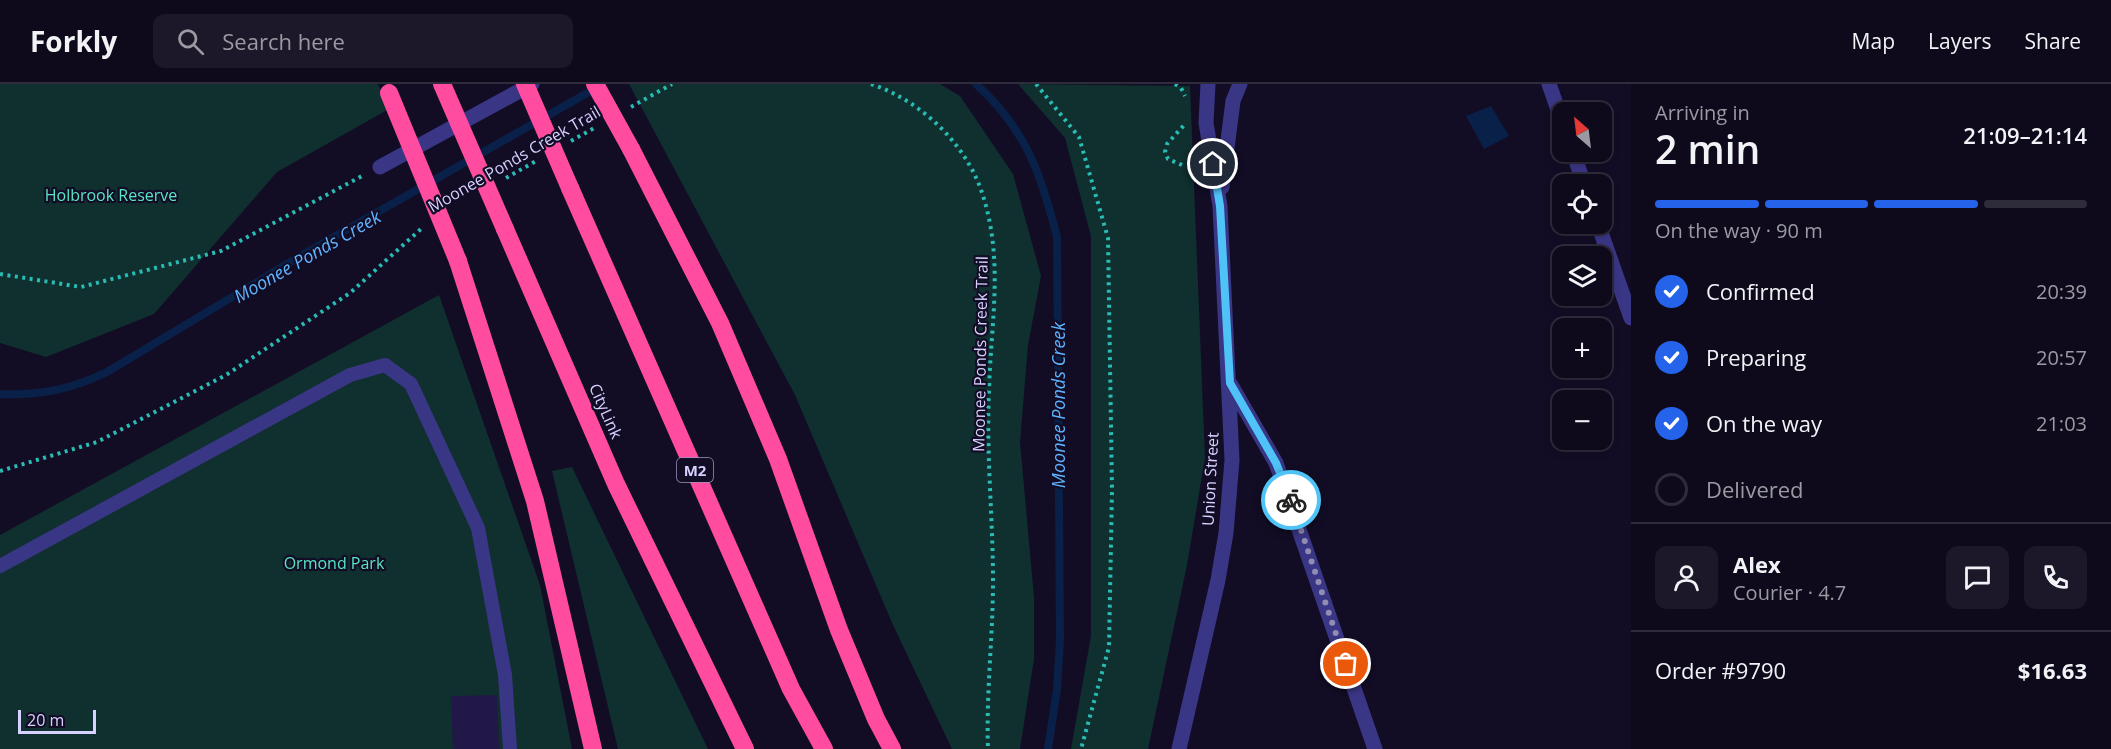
<!DOCTYPE html>
<meta charset="utf-8">
<style>
:root{--surface:#0e0a1c;--page:#1c1829;--text:#f1f3f6;--muted:#9b9aa3;--line:#2e2b3b;--accent:#2563eb}
body{margin:0;font-family:"Open Sans",sans-serif;background:var(--page);color:var(--text);height:100vh;display:flex;flex-direction:column;font-size:22px;white-space:nowrap}
*{box-sizing:border-box;margin:0}
p{font-size:20px;color:var(--muted)}
.icon{flex:none;width:33px;height:33px;fill:none;stroke:currentColor;stroke-width:2;stroke-linecap:round;stroke-linejoin:round}
.map{position:relative;flex:1;overflow:hidden}
.drawer{display:flex;flex-direction:column;background:var(--surface);width:480px}
.drawer>*{flex:none}
.needle{width:39px;rotate:332deg}
.tools{position:absolute;left:1552px;top:18px;display:grid;gap:12px}
.tools a{display:grid;place-items:center;width:60px;height:60px;border-radius:12px;background:var(--surface);box-shadow:0 3px 9px #0003,0 0 0 2px var(--line);font-size:30px}
.scale{position:absolute;left:18px;bottom:15px;width:78px;box-sizing:border-box;padding-left:6px;border:3px solid #d7d1ff;border-top:0;font-size:16px;line-height:21px;white-space:nowrap;color:#d7d1ff;-webkit-text-stroke:4px #120d25;paint-order:stroke}
.pin{position:absolute;display:grid;place-items:center;width:51px;height:51px;color:#fff;margin:-26px;border:3px solid #fff;border-radius:50%;box-shadow:0 2px 6px #0007}
.courier{position:absolute;display:grid;place-items:center;width:60px;height:60px;margin:-30px;border:4px solid #4fc3f7;border-radius:50%;background:#fff;color:#222;box-shadow:0 2px 8px #0007}
.head em{font-style:normal;font-weight:600}
.head div{display:flex;flex-direction:column-reverse}
.head{display:flex;align-items:center;justify-content:space-between;height:102px;padding:0 24px}
h1{font-size:39px;font-weight:600;line-height:45px}
.bar{display:grid;grid-template-columns:repeat(4,1fr);gap:9px 6px;align-content:center;height:72px;padding:0 24px}
.bar i{height:8px;border-radius:4px;background:var(--line)}
.bar .on{background:var(--accent)}
.bar p{grid-column:span 4}
.line{display:flex;align-items:center;gap:15px;padding:0 24px;border-top:2px solid var(--line)}
.line div{flex:1}
.round{display:grid;place-items:center;flex:none;width:63px;height:63px;border-radius:12px;background:var(--page)}
ol{padding:0 24px;list-style:none}
li{display:flex;align-items:center;gap:18px;height:66px}
li p{margin-inline-start:auto}
li .icon{padding:6px;border-radius:50%;background:var(--accent);color:#fff;stroke-width:4}
li:last-child{color:var(--muted)}
li i{width:33px;height:33px;border:3px solid var(--line);border-radius:50%}
header{display:flex;align-items:center;gap:36px;box-sizing:border-box;height:84px;padding:0 30px;background:var(--surface);border-bottom:2px solid var(--line)}
header strong{font-size:28px}
nav{display:flex;gap:33px;margin-inline-start:auto;font-size:21px}
.search{width:420px;height:54px;background:var(--page);display:flex;align-items:center;gap:15px;box-sizing:border-box;padding:0 21px;border-radius:12px;color:var(--muted);font-size:22px}
main{display:flex;flex:1;min-height:0}
.map>svg:first-child{display:block}
.green{fill:#102f2f}
.water{fill:#092048}
.lines{fill:none;stroke-linecap:round;stroke-linejoin:round}
.stream{stroke:#092048;stroke-width:8}
.building{fill:#221847}
.path{stroke:#28bcb5;stroke-width:4;stroke-dasharray:3 4.5;stroke-linecap:butt}
.lane{stroke:#3a3686;stroke-width:14}
.street{stroke:#3a3686;stroke-width:15}
.highway{stroke:#ff4ca0;stroke-width:18}
.highway-bridge{stroke:#ff4ca0;stroke-width:18}
.done{stroke:#928cb3;stroke-width:6;stroke-dasharray:0 10.8}
.route{stroke:#4fc3f7;stroke-width:8}
.labels{text-anchor:middle;dominant-baseline:central;stroke-width:4.5;stroke-linejoin:round;paint-order:stroke}
.shield{fill:#120d25;stroke:#9c96be;stroke-width:1.5}
.shield-label{font-size:15px;font-weight:bold;fill:#d7d1ff}
.street-label{font-size:16px;fill:#d7d1ff;stroke:#120d25}
.park-label{font-size:16px;fill:#57e6c4;stroke:#120d25}
.water-label{font-size:18px;font-style:italic;fill:#5fb3ff;stroke:#120d25}
</style>
<header>
<strong>Forkly</strong>
<div class="search"><svg class="icon" aria-label="search" viewBox="0 0 24 24"><circle cx="10" cy="10" r="6"/><path d="M15 15l6 6"/></svg>Search here</div>
<nav><a>Map</a><a>Layers</a><a>Share</a></nav>
</header>
<main>
<div class="map">
<svg width="1631" height="665" viewBox="0 0 1631 665">
<rect width="100%" height="100%" fill="#120d25"/>
<path class="green" d="M0 0H378L389 25 277 88 154 230 46 273 0 259Z
M629 0H940L960 12 1013 90 1041 192 1028 261 1020 358 1034 513V575L1020 665H952L893 541 795 311Z
M1018 0 1190 2 1205 374 1187 481 1148 665H1071L1091 552V152L1065 54Z
M439 211 540 501 572 665H0V451Z
M572 383 708 665H618L552 387Z"/>
<path class="water" d="M1491 22 1509 52 1484 65 1466 32Z"/>
<g class="lines">
<path class="stream" d="M976 0C1026 45 1041 90 1057 153L1060 556 1057 605 1048 665
M0 310C39 312 72 305 107 288L297 174 596 4"/>
</g>
<path class="building" d="M497 611 499 665H453L451 612Z"/>
<g class="lines">
<path class="path" d="M871 0C919 16 962 56 980 103 1005 172 991 235 989 306 986 369 993 433 993 497 993 553 986 609 988 665
M1036 0 1079 53 1108 154 1112 406 1109 563 1081 665
M1175 0 1181 4 1185 12
M631 23 672 0
M571 57 596 43
M1182 81 1168 75 1165 68 1167 60 1186 39
M506 94 536 77
M0 190 81 203 221 167 362 92
M0 387 97 358 226 291 350 209 422 144"/>
<path class="lane" d="M0 482 350 291 385 281 411 300 478 444 505 591 510 665"/>
<path class="street" d="M1549 0 1563 40
M1573 68 1584 100
M380 83 532 0
M1222 103 1233 17 1240 0
M1598 140 1631 234
M1231 301 1276 379 1375 665
M1179 665 1218 496 1226 449 1232 376 1220 122 1206 39 1208 0"/>
<path class="highway" d="M631 65 720 239 778 375 839 546 876 635 892 665
M570 104 791 605 824 665
M505 145 616 400 745 665
M458 177 535 417 593 665"/>
<path class="highway-bridge" d="M442 0 505 145
M525 0 570 104
M595 0 631 65
M389 9 458 177"/>
</g>
<g class="lines">
<path class="done" d="M1291 416 1346 580"/>
<path class="route" d="M1213 80 1220 122 1230 299 1276 379 1291 416"/>
</g>
<g class="labels">
<rect class="shield" x="677" y="374" width="36" height="24" rx="4.5"/>
<g class="shield-label">
<text x="695" y="386">M2</text>
</g>
<g class="street-label">
<text transform="translate(514 75) rotate(-30)">Moonee Ponds Creek Trail</text>
<text transform="translate(980 270) rotate(-89)">Moonee Ponds Creek Trail</text>
<text transform="translate(606 327) rotate(66)">CityLink</text>
<text transform="translate(1210 395) rotate(-87)">Union Street</text>
</g>
<g class="park-label">
<text x="111" y="111">Holbrook Reserve</text>
<text x="334" y="479">Ormond Park</text>
</g>
<g class="water-label">
<text transform="translate(307 172) rotate(-30)">Moonee Ponds Creek</text>
<text transform="translate(1058 321) rotate(-90)">Moonee Ponds Creek</text>
</g>
</g>
</svg>
<div class="tools">
<a><svg class="needle" viewBox="-14 -14 28 28"><path d="M0-13l5 13h-10z" fill="#e53935"/><path d="M0 13l5-13h-10z" fill="#9b9aa3"/></svg></a>
<a><svg class="icon" aria-label="locate" viewBox="0 0 24 24"><circle cx="12" cy="12" r="6"/><path d="M12 2v4M12 18v4M2 12h4M18 12h4"/></svg></a>
<a><svg class="icon" aria-label="layers" viewBox="0 0 24 24"><path d="M12 4l9 5-9 5-9-5zM3 14l9 5 9-5"/></svg></a>
<a>+</a>
<a>−</a>
</div>
<div class="scale">20 m</div>
<div class="pin" style="left:1346px;top:580px;background:#ea580c"><svg class="icon" aria-label="bag" viewBox="0 0 24 24"><path d="M5 8h14l-1 12H6zM9 8a3 3 0 0 1 6 0"/></svg></div>
<div class="pin" style="left:1213px;top:80px;background:#1f2937"><svg class="icon" aria-label="home" viewBox="0 0 24 24"><path d="M3 11l9-7 9 7M6 9v11h12V9"/></svg></div>
<div class="courier" style="left:1291px;top:416px"><svg class="icon" aria-label="bike" viewBox="0 0 24 24"><circle cx="6" cy="16" r="4"/><circle cx="18" cy="16" r="4"/><path d="M6 16l4-8h5l3 8M10 8l3 8H6M13 5h3"/></svg></div>
</div>
<section class="drawer">
<div class="head"><div><h1>2 min</h1><p>Arriving in</p></div><em>21:09–21:14</em></div>
<div class="bar"><i class="on"></i><i class="on"></i><i class="on"></i><i></i><p>On the way · 90 m</p></div>
<ol>
<li><svg class="icon" aria-label="check" viewBox="0 0 24 24"><path d="M5 12l5 5 9-10"/></svg>Confirmed<p>20:39</p></li>
<li><svg class="icon" aria-label="check" viewBox="0 0 24 24"><path d="M5 12l5 5 9-10"/></svg>Preparing<p>20:57</p></li>
<li><svg class="icon" aria-label="check" viewBox="0 0 24 24"><path d="M5 12l5 5 9-10"/></svg>On the way<p>21:03</p></li>
<li><i></i>Delivered</li>
</ol>
<div class="line" style="height:108px"><a class="round"><svg class="icon" aria-label="person" viewBox="0 0 24 24"><circle cx="12" cy="8" r="4"/><path d="M4 21q1-7 8-7t8 7"/></svg></a><div><b>Alex</b><p>Courier · 4.7</p></div><a class="round"><svg class="icon" aria-label="chat" viewBox="0 0 24 24"><path d="M4 5h16v11H9l-5 4z"/></svg></a><a class="round"><svg class="icon" aria-label="phone" viewBox="0 0 24 24"><path d="M5 4h4l2 5-3 2q2 4 5 5l2-3 5 2v4C11 20 4 13 5 4z"/></svg></a></div>
<div class="line" style="height:78px"><div>Order #9790</div><b>$16.63</b></div>
</section>
</main>
